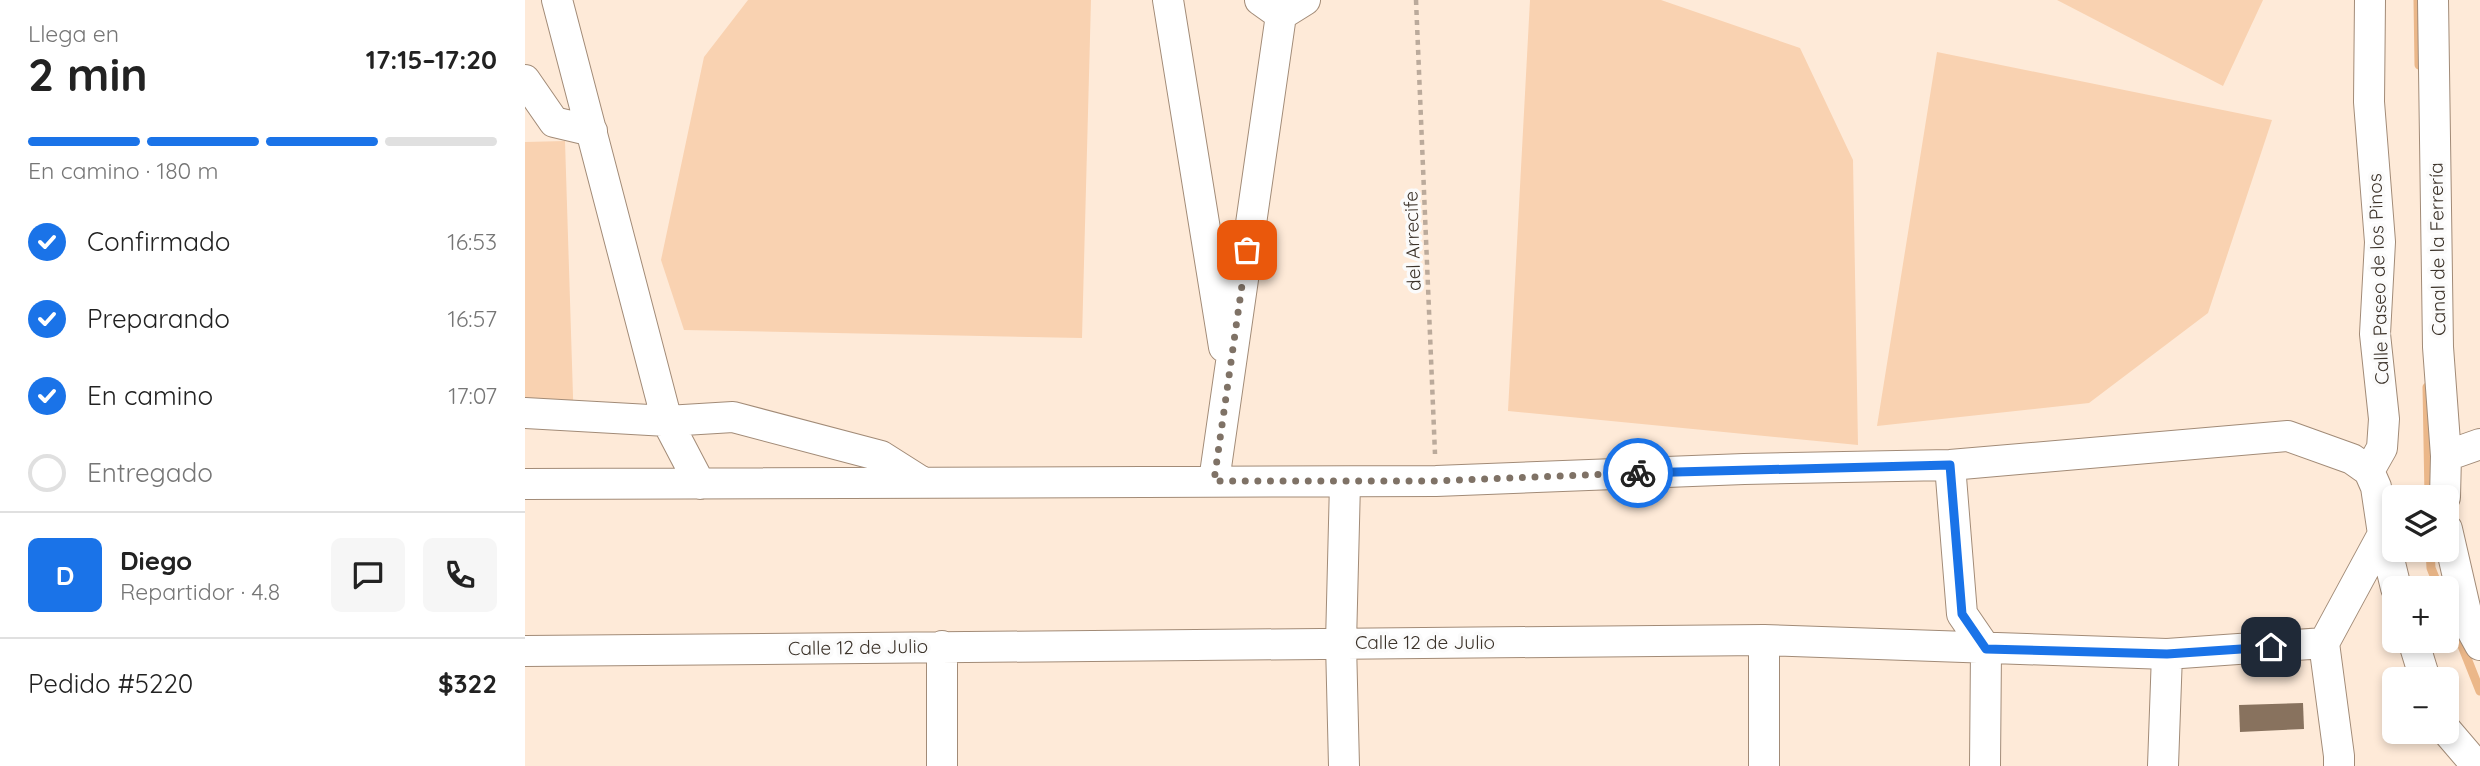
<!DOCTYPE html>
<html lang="es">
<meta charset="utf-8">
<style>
:root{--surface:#fff;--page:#f6f6f6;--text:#222;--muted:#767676;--line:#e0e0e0;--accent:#1a73e8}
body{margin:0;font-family:Quicksand,sans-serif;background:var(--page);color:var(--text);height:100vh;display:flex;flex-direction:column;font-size:26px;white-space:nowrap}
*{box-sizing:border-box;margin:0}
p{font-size:23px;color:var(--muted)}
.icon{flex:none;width:38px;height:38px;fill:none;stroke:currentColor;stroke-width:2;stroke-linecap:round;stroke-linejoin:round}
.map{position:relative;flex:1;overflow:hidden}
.details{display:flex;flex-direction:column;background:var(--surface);width:525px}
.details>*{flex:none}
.controls{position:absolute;left:1857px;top:485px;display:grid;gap:14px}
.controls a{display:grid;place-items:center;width:77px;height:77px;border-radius:10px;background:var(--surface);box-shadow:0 4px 10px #0003;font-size:35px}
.pin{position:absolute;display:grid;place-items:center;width:60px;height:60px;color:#fff;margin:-30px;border-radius:14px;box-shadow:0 4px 10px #0006}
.courier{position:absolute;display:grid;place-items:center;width:70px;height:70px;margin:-35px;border:5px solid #1a73e8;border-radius:50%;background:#fff;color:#222;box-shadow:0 2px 9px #0007}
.overview em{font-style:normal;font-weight:700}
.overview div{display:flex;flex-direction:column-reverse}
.overview{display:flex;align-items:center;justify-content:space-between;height:119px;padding:0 28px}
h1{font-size:46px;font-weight:700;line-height:52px}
.bar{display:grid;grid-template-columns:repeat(4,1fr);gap:10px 7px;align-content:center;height:84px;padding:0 28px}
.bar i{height:9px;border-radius:5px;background:var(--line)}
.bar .on{background:var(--accent)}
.bar p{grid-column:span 4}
.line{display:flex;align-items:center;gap:18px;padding:0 28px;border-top:2px solid var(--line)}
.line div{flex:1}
.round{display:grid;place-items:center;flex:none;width:74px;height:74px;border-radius:10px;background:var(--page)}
ol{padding:0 28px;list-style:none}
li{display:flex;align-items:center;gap:21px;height:77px}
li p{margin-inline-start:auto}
li .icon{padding:7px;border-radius:50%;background:var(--accent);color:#fff;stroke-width:4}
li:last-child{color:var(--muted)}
li i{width:38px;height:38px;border:4px solid var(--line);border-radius:50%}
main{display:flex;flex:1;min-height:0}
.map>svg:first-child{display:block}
.grass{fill:#f9d2b1}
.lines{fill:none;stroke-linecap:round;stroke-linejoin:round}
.stream{stroke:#ebb789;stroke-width:9}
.building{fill:#88725e}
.minor-casing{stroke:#a28b77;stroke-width:32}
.path{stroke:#bbaa9b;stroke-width:4.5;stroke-dasharray:5 5;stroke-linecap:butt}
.minor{stroke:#fff;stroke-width:30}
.done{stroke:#7f7266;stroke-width:7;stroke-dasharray:0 12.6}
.route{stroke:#1a73e8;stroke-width:9}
.labels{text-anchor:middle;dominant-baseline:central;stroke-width:7;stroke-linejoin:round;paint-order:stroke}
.street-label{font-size:19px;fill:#3b3229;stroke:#fbfbfb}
</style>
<main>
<section class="details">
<div class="overview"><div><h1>2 min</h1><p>Llega en</p></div><em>17:15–17:20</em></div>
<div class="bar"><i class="on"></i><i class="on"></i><i class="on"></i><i></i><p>En camino · 180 m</p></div>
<ol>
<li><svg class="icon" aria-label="check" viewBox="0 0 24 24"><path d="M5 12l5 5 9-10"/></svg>Confirmado<p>16:53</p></li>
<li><svg class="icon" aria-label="check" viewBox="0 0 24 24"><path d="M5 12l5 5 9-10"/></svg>Preparando<p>16:57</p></li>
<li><svg class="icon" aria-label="check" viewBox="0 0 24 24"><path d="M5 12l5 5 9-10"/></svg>En camino<p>17:07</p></li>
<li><i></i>Entregado</li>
</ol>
<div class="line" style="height:126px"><b class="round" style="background:var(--accent);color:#fff">D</b><div><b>Diego</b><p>Repartidor · 4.8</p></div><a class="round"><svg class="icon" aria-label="chat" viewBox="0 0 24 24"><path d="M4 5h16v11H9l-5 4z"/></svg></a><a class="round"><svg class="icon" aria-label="phone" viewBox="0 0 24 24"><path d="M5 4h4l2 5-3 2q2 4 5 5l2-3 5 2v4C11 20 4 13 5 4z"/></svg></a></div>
<div class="line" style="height:91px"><div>Pedido #5220</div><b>$322</b></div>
</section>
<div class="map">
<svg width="1955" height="766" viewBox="0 0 1955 766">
<rect width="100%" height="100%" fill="#feead8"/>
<path class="grass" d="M223 0H566L557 338 159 330 136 260 179 57Z
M1005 0H1136L1275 48 1328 160 1333 445 983 411Z
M1532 0H1738L1698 86Z
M1412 52 1747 120 1683 313 1564 403 1352 426Z
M40 141 49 428 0 429V142Z"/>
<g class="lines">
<path class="stream" d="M1893 0 1894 65
M1902 387 1904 497
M1905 550 1906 568 1914 588
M1922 608 1955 691"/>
</g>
<path class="building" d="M1778 703 1779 729 1715 732 1714 705Z"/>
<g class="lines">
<defs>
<path id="minor" d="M32 0 142 421 175 484
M643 0 699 347
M735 0 756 15
M1908 0 1913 347 1921 456 1920 497
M756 15 780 0
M0 80 29 122 67 131
M0 413 142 421 208 417 356 456 397 482
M1921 456 1955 444
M1425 465 1437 614 1461 649 1460 766
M1844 471 1857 448 1859 419 1850 334 1855 242 1844 102 1845 0
M689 481 756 15
M0 484 911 481 1219 469 1425 465 1763 436 1827 459 1844 471 1851 487 1858 534 1871 588
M1922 529 1944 625 1955 645
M1239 640V766
M1888 640 1900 679
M0 651 1239 640 1642 654 1799 643
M1922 731 1952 766
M417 766V646
M819 766 816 643 820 483
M1638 766 1642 654
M1814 766V756L1799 643 1858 534 1864 531"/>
</defs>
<use href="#minor" class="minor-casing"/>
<path class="path" d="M891 0 910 454"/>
<use href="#minor" class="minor"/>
</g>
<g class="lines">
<path class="done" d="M722 250 689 481H911L1113 473"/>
<path class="route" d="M1113 473 1425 465 1437 614 1461 649 1642 654 1746 647"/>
</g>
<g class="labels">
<g class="street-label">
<text transform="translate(887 241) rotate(-92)">del Arrecife</text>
<text transform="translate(1912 249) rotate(-91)">Canal de la Ferrería</text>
<text transform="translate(1853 279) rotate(-92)">Calle Paseo de los Pinos</text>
<text x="900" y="642">Calle 12 de Julio</text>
<text transform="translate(333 647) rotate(-1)">Calle 12 de Julio</text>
</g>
</g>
</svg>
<div class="controls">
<a><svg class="icon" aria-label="layers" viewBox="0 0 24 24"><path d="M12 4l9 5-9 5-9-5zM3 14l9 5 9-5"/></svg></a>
<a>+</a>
<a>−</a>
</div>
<div class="pin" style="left:722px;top:250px;background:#ea580c"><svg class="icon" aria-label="bag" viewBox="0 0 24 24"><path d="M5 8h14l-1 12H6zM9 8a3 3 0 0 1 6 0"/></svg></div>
<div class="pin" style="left:1746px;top:647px;background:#1f2937"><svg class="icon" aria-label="home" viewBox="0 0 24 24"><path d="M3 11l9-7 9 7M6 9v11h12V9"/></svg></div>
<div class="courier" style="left:1113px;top:473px"><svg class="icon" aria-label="bike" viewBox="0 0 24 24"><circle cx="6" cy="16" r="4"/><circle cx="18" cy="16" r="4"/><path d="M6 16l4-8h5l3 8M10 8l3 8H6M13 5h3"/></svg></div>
</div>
</main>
